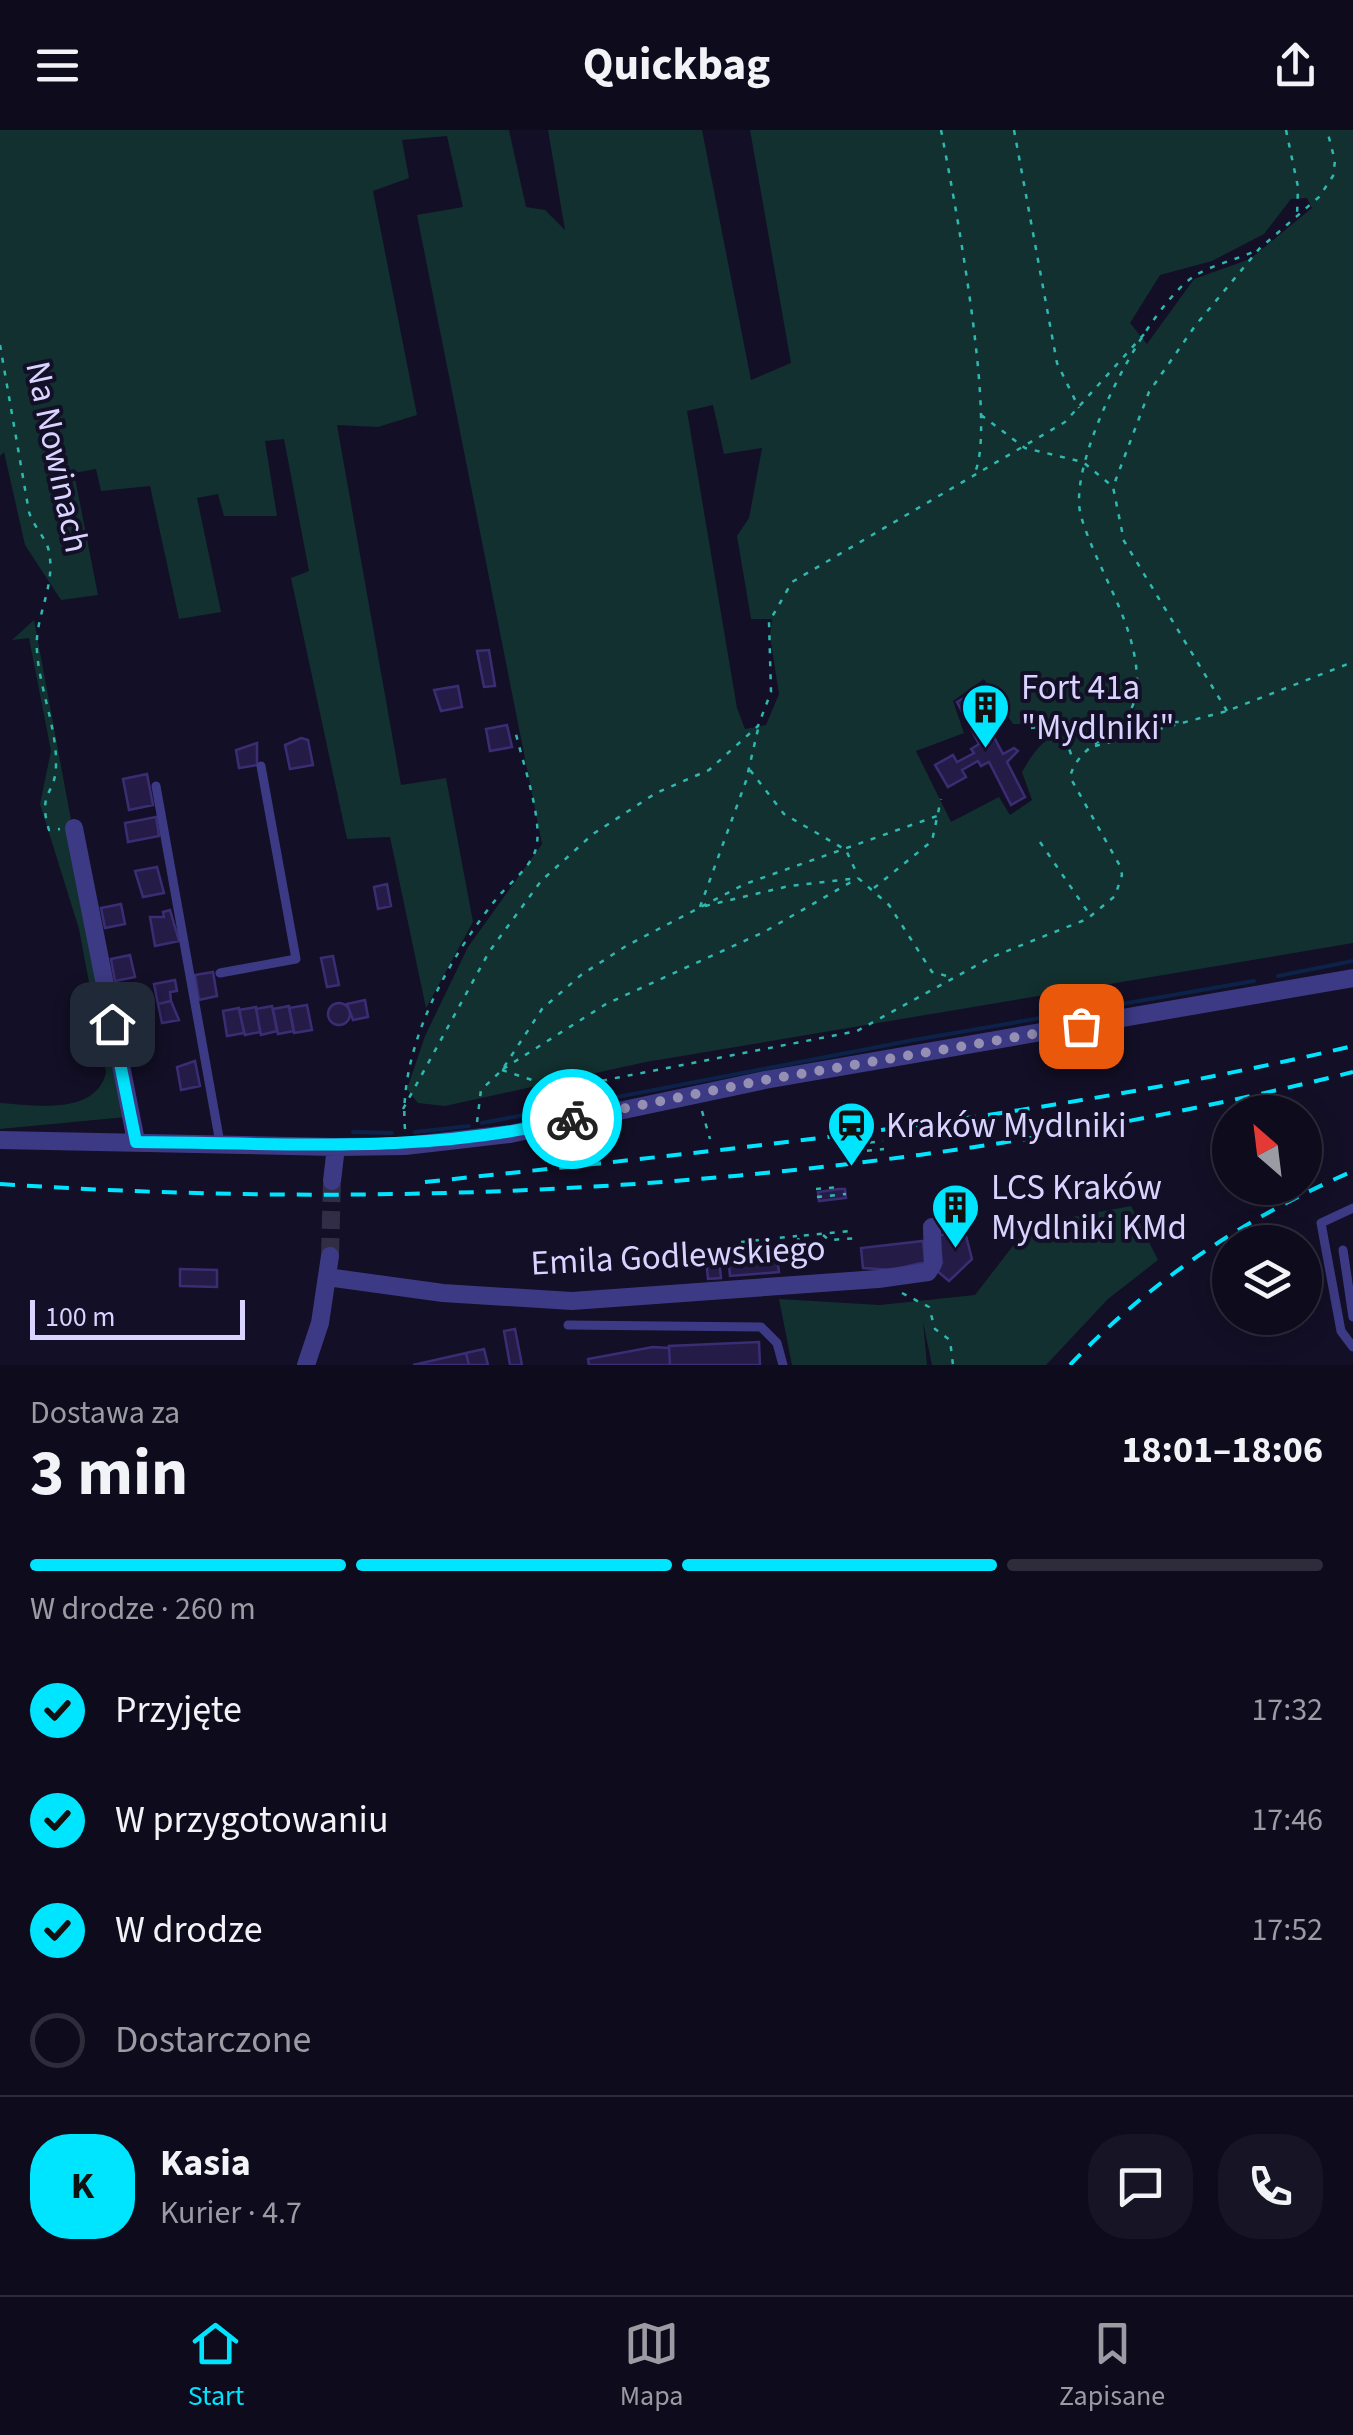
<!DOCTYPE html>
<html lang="pl">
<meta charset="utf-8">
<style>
:root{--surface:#0e0b1c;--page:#171425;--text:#f1f3f6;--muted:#9b9ba3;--line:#2e2b3b;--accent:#00e5ff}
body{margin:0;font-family:"Source Sans 3",sans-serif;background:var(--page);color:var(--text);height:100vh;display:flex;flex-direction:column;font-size:38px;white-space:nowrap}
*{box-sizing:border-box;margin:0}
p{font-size:32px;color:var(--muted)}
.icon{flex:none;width:55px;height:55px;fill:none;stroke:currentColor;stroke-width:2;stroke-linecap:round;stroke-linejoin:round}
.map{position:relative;height:1235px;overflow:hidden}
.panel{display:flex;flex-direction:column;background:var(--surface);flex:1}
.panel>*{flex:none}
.needle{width:65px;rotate:332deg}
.tools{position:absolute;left:1212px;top:965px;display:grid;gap:20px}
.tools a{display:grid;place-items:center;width:110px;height:110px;border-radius:50%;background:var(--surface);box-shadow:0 5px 25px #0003,0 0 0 2px var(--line);font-size:50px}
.scale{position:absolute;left:30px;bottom:25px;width:215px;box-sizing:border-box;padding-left:10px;border:5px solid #d9d4ff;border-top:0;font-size:28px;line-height:35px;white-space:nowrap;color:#d9d4ff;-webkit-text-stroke:8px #130f26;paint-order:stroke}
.pin{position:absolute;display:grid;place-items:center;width:85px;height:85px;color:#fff;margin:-42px;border-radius:20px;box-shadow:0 5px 15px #0006}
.courier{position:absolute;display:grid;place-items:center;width:100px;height:100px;margin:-50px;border:8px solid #00e5ff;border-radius:50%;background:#fff;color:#222;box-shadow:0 2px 12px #0007}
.headline em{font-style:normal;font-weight:700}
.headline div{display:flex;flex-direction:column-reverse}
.headline{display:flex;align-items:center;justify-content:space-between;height:170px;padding:0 30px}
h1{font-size:65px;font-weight:700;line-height:75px}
.bar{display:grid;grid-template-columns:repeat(4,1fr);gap:15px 10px;align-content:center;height:120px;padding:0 30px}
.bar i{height:12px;border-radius:8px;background:var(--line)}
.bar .current{background:var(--accent)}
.bar p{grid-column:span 4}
.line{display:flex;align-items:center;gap:25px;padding:0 30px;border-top:2px solid var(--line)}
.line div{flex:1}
.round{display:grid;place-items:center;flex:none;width:105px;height:105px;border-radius:40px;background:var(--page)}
ol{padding:0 30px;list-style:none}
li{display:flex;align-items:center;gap:30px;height:110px}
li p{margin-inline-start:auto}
li .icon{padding:10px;border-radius:50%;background:var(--accent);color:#111;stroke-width:4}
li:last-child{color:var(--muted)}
li i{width:55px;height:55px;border:5px solid var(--line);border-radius:50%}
header{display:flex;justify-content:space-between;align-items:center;height:130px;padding:0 30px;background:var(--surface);font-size:45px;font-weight:700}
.tab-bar{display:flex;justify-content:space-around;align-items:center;height:140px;border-top:2px solid var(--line);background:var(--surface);font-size:28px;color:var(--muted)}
.tab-bar a{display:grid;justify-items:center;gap:5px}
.tab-bar .current{color:var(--accent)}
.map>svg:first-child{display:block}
.green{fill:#12302f;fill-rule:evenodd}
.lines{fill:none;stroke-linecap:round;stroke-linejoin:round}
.stream{stroke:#0c2248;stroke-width:4}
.building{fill:#241b47;stroke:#3b2d73;stroke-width:2.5}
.minor-tunnel{stroke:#312d47;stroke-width:18;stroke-dasharray:18 9;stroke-linecap:butt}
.path{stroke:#2fb8b0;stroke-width:2.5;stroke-dasharray:5 8;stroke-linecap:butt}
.service{stroke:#3d3a85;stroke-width:9}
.minor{stroke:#3d3a85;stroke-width:18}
.rail{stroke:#00e5ff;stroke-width:4;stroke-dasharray:15 12;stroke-linecap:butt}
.done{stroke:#948fb3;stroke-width:10;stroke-dasharray:0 18}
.route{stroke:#00e5ff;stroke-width:12}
.labels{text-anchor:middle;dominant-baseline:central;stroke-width:8;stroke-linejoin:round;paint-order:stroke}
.street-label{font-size:35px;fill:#d9d4ff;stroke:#130f26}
.poi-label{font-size:35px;fill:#d9d4ff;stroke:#130f26;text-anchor:start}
</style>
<header><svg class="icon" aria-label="menu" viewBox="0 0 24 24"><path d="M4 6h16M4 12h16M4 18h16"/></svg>Quickbag<svg class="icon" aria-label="share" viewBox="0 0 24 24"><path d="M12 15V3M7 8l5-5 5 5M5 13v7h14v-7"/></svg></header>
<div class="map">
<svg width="1353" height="1235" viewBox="0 0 1353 1235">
<rect width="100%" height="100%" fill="#130f26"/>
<path class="green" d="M0 0H509L526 77 545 80 565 100 548 0H702L751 250 791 233 750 0H1353V813L646 932 445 976 418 973 407 959 425 906 468 817 542 714 417 85 463 77 447 6 402 10 409 48 373 61 417 285 378 297 337 295 401 655 446 648 473 792 426 878 390 707 347 709 291 448 309 441 284 309 265 311 277 386H224L218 364 197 368 221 482 179 489 150 356 101 361 96 339 74 343 98 465 61 470 25 415 4 322 0 326ZM1291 69 1307 68 1312 78 1250 129 1194 149 1147 214 1130 193 1160 145 1212 131 1264 104ZM713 275 724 324 762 318 749 388 737 406 751 489H772L770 506 779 564 766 595 745 599 737 578 687 281ZM984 549 1013 594 1122 592 1135 574 1134 584 1124 597C1072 597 1050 592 1022 642L1032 670 1010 685 999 667 951 692 916 621 964 603 953 571Z
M34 490 126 987 0 999V973C34 975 95 986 106 943L79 799 40 674 51 621 29 508 12 510Z
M1131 1076 1158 1130 1108 1169 1046 1235H932L923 1192 927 1235H792L779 1169 880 1175 975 1165 1029 1095Z"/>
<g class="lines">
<path class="stream" d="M1278 846 1353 831
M482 993 914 910 1254 851
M353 1002 392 1003
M415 1002 469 996"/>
</g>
<path class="building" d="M489 520 495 556 484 557 477 521Z
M458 556 462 577 441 581 434 560Z
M971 564 1003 624 1014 618 1018 621 1007 632 1025 667 1011 675 989 632 981 636 978 631 962 640 966 647 948 657 935 635 953 625 957 632 974 623 971 619 979 614 957 572Z
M507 595 512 617 490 621 486 599Z
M301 608 308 610 313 635 290 639 285 615Z
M257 613V635L239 638 236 620Z
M147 644 153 675 129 680 123 649Z
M156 687 159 706 128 712 125 693Z
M157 737 164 763 143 767 135 741Z
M387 754 391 776 378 779 374 757Z
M121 774 125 794 105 798 101 778Z
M170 780 179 811 155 816 150 787H164L163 782Z
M130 825 135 847 115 851 111 829Z
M333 826 339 855 327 857 321 828Z
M213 842 217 866 199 870 195 845Z
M175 850 177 861 170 862 171 871 158 874 154 854Z
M132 866 134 875 140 874 143 895 124 898 120 878H116L114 872Z
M365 870 368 887 353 890 347 874Z
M171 871 179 890 162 893 158 874Z
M328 884a11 11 0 1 1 22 0a11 11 0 1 1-22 0Z
M307 875 312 900 294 903 289 878Z
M272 876 277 901 261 905 256 879Z
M289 876 294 901 278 904 273 879Z
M256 877 260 902 245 905 239 880Z
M239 878 244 903 227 906 223 881Z
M195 931 200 956 181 960 177 937Z
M839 1059H845L846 1068 819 1071 818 1062Z
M965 1102 972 1129 949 1151 936 1140 942 1133 939 1105Z
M923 1111 925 1132 892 1140 863 1138 861 1118Z
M718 1119 721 1148 708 1149 705 1120Z
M776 1119 779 1142 730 1146 728 1124Z
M180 1139 217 1140V1157L180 1156Z
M515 1199 522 1235H510L504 1201Z
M759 1212 760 1235H670L669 1216Z
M653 1217 669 1218 670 1235H589L588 1229Z
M484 1219 488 1235H469L466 1223Z
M466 1223 469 1235H413Z"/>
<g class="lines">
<path class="minor-tunnel" d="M330 1126 332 1051"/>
<path class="path" d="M941 0C952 57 1000 305 973 346
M1014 0 1057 233 1079 278
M1286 0 1298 57 1297 86
M0 215 29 382C33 396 47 409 49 422 56 457 34 487 37 521 39 558 57 597 56 635 56 665 37 661 49 700L60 699
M981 285 1025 318 1083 332 1112 356
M1227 581 1124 411 1113 357 1149 262 1195 196 1259 119 1319 67 1333 46 1335 31 1327 0
M1061 595 1073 630
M1031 598 1068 593 1181 592
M1095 616 1227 581 1353 532
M750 640 784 684 846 720 858 746
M1040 712 1090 785
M874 758 932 711 941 669
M705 776 789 756 858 748 889 775 932 842 951 847
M700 777 746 651 758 599
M503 939 606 874 764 802 858 748
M502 940 559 959 857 901 992 827 1087 789 1115 766 1122 745 1120 736 1070 647C1082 603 1136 610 1137 552 1137 493 1097 441 1081 386 1065 331 1149 173 1196 145 1214 134 1240 129 1259 119
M403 979 489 822 541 751 593 704 656 663 709 640 758 596 771 562 769 492 792 452 1065 292 1146 202
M702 981 710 1009
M477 992 481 960 502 940 542 879 581 845 626 816 745 754 937 686
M405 999C398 918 448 829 497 768 510 752 535 735 537 713 541 683 522 631 515 600
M857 1014 883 1011
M854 1022 884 1019
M816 1059 839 1057
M817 1067 846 1064
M823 1105 829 1110 858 1108
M741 1112 797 1106
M801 1139 798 1106 850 1101
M902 1163 929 1177 935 1199 950 1210 953 1235"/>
<path class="service" d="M156 656 220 1013
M220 843 296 829 261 636
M1353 1078 1321 1093 1341 1201 1353 1217
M1343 1120 1353 1187
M568 1195 761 1197 777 1213 783 1235"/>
<path class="minor" d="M74 698 136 1011
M0 1010 336 1017 405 1016 510 1004 765 950 1353 848
M332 1051 336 1017
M327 1147 443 1163 572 1171 878 1149 928 1142 933 1134 932 1097
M306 1235 320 1193 330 1126"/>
<path class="rail" d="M425 1052C736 1019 1048 988 1353 916
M0 1054C454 1084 911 1052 1353 942
M1070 1235C1151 1150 1245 1088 1353 1041"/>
</g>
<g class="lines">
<path class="done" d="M572 989 765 950 1081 896"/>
<path class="route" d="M112 894 136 1012C287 1013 423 1025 572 989"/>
</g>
<defs>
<symbol id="building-pin" viewBox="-11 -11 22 30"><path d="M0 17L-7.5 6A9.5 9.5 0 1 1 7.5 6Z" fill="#00e5ff" stroke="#130f26"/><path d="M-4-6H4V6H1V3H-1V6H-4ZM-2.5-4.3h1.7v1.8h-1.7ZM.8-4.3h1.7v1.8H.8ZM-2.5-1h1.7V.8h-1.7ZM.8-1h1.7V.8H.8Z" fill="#111"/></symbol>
<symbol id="station-pin" viewBox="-11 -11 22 30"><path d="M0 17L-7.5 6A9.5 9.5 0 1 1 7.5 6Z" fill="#00e5ff" stroke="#130f26"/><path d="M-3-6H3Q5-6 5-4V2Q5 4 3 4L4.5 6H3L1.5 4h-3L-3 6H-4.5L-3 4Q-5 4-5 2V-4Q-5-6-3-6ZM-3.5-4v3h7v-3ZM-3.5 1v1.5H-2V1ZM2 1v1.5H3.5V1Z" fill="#111"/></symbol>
</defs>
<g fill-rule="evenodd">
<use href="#building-pin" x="958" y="550" width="55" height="75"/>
<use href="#station-pin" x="824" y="968" width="55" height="75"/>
<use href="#building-pin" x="928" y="1050" width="55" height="75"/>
</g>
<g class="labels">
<g class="street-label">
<text transform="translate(57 327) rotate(78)">Na Nowinach</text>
<text transform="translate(678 1126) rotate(-3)">Emila Godlewskiego</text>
</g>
<g class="poi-label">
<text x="1021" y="558">Fort 41a<tspan x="1021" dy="40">"Mydlniki"</tspan></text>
<text x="886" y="996">Kraków Mydlniki</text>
<text x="991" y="1058">LCS Kraków<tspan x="991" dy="40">Mydlniki KMd</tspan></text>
</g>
</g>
</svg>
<div class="tools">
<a><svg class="needle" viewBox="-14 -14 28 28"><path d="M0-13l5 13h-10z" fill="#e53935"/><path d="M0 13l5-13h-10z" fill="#9b9ba3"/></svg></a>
<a><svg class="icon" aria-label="layers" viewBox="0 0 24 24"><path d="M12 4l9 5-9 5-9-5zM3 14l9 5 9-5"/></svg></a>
</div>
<div class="scale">100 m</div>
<div class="pin" style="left:1081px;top:896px;background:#ea580c"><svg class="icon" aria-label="bag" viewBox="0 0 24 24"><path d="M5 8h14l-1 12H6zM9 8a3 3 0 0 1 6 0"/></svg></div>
<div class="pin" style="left:112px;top:894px;background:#1f2937"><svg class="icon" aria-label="home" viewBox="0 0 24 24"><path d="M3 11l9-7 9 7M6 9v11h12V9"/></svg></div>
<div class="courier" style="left:572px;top:989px"><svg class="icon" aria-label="bike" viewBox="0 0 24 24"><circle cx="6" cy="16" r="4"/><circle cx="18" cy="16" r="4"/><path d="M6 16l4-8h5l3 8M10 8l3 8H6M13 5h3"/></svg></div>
</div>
<section class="panel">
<div class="headline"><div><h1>3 min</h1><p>Dostawa za</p></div><em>18:01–18:06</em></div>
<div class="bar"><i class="current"></i><i class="current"></i><i class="current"></i><i></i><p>W drodze · 260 m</p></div>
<ol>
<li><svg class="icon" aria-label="check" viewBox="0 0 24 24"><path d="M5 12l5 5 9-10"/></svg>Przyjęte<p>17:32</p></li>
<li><svg class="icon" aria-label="check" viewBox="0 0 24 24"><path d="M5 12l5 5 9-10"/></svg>W przygotowaniu<p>17:46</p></li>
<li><svg class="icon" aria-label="check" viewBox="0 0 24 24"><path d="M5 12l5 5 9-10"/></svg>W drodze<p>17:52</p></li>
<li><i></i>Dostarczone</li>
</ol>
<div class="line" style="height:180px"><b class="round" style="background:var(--accent);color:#111">K</b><div><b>Kasia</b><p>Kurier · 4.7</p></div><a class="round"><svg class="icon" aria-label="chat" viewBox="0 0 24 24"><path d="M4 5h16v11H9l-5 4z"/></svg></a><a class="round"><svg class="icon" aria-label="phone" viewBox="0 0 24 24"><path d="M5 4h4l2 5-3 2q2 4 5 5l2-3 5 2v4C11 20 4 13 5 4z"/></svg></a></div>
</section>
<nav class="tab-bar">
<a class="current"><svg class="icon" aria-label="home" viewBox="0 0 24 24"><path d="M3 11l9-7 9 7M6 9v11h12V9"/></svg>Start</a>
<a><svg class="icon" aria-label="map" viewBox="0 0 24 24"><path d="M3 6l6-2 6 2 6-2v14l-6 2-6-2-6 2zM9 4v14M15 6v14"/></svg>Mapa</a>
<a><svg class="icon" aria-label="saved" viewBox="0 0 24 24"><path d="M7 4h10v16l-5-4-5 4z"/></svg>Zapisane</a>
</nav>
